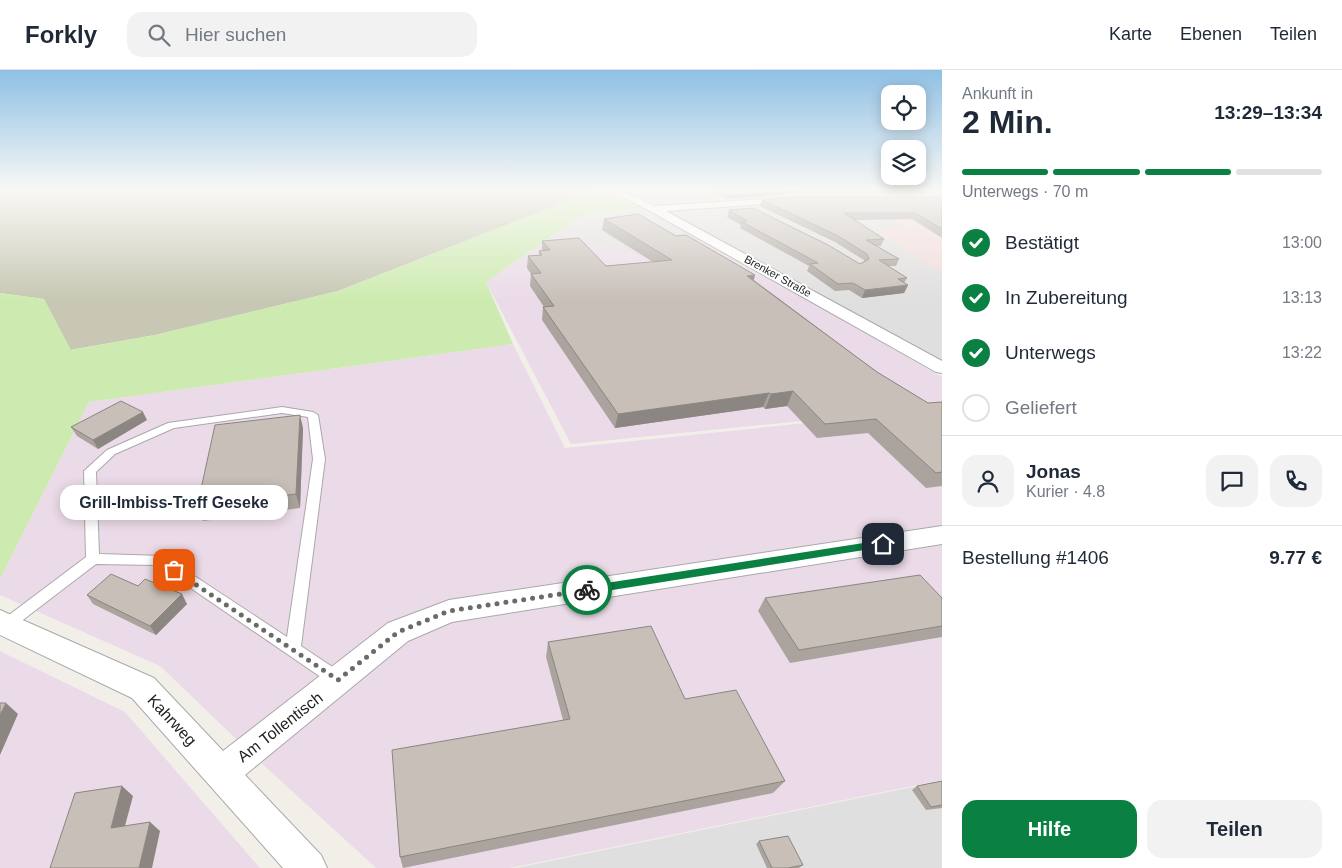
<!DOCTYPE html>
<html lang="de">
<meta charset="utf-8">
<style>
:root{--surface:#fff;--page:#f2f2f3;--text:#1f2937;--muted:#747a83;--line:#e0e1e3;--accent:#0b8043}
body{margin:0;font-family:Helvetica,sans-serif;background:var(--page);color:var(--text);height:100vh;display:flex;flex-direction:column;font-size:19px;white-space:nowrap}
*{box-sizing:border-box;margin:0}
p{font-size:16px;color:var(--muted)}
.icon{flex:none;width:28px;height:28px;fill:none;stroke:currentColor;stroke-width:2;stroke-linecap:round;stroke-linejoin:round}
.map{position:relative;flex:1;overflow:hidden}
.panel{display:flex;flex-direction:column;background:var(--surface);width:400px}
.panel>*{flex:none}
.controls{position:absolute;left:881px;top:15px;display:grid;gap:10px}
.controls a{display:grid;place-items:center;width:45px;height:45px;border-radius:10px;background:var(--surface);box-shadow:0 2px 12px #0003;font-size:25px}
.pin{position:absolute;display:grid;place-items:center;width:42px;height:42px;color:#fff;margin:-21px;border-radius:10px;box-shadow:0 2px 8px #0006}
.courier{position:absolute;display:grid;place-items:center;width:50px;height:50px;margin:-25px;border:4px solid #0b8043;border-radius:50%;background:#fff;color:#222;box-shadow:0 1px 6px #0007}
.bubble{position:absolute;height:35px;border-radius:15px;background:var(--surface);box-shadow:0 2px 12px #0003;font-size:16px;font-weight:700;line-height:35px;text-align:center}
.head em{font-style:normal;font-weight:700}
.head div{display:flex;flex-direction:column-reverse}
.head{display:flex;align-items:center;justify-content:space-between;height:85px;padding:0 20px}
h1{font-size:32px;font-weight:700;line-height:38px}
.bar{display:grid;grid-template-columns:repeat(4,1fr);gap:8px 5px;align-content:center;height:60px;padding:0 20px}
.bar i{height:6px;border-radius:4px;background:var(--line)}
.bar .current{background:var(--accent)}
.bar p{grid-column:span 4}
.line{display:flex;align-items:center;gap:12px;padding:0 20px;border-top:1px solid var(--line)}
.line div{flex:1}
.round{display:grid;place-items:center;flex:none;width:52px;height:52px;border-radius:15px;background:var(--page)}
ol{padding:0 20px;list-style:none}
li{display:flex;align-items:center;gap:15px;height:55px}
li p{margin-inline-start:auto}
li .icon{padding:5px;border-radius:50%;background:var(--accent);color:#fff;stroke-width:4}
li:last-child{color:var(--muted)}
li i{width:28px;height:28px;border:2px solid var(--line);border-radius:50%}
.cta{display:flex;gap:10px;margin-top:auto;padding:10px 20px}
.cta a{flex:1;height:58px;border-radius:15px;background:var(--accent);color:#fff;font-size:20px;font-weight:700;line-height:58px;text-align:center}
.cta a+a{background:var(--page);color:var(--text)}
header{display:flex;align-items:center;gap:30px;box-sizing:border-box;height:70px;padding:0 25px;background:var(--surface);border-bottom:1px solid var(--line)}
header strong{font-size:24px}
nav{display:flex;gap:28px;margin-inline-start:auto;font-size:18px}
.search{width:350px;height:45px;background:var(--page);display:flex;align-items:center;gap:12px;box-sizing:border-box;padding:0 18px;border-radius:15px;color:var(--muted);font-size:19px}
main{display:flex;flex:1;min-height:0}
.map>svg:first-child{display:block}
.residential{fill:#e0dfdf}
.commercial{fill:#f2dad9}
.industrial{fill:#ebdbe8}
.construction{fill:#c7c7b4}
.grass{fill:#cdebb0}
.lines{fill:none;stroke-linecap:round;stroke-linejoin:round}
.lane-casing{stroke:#a9a9a9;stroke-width:2}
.street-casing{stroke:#a9a9a9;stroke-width:2}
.lane{fill:#fff;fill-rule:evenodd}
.street{fill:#fff;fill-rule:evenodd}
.wall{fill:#aba49e}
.shaded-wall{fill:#8b8681}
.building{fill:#c7bfb8;stroke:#8b8681}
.route{fill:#0b8043}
.done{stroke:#6b6a68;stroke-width:5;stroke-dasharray:0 9}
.labels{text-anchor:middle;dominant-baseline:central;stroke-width:4;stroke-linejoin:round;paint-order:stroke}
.far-street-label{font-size:11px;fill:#222;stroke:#fff}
.near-street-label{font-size:16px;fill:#222;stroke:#fff}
</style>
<header>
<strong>Forkly</strong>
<div class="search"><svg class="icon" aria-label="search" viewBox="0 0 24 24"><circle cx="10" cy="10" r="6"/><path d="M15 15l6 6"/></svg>Hier suchen</div>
<nav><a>Karte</a><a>Ebenen</a><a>Teilen</a></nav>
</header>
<main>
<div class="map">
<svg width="942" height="798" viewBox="0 0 942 798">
<rect width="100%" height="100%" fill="#f2efe9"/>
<path class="residential" d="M625 119 942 120V125L857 126 910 160 876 161 942 202V291L718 169 626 183 551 167 579 147 660 136Z
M942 711V798H516Z"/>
<path class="commercial" d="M863 131 942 132V202L875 160 909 159Z"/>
<path class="industrial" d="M551 167 626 183 704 171 942 307V337L571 374 486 212Z
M513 274 565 378 942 339V710L510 798H376L258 690 160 596 0 525V509L89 332Z
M0 581 125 642 260 798H0Z"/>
<path class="construction" d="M0 119H598L338 221 155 265 70 280 44 229 0 223Z"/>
<path class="grass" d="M598 119 641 138 579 147 486 212 513 274 89 332 0 509V223L44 229 71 280 155 265 338 221Z"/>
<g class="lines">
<defs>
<path id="lane" d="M282 337 313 342 318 345 325 389 301 576 343 604 345 609 343 614 337 616 331 614 157 495 96 494 11 559 6 561 1 559V551L86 487 84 401 107 380 168 353ZM282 343 308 347 313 389 287 567 164 486 99 484 96 402 115 384 174 358Z"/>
<path id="street" d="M606 119H619L655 136 795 127 796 129 795 131 791 132 666 141 942 291V303L936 302 650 141Z
M942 456V474L452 552 408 571 245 705 321 785 327 798H283L132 628 0 565V540L154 608 223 681 388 553 449 530Z"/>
</defs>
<use href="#lane" class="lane-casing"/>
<use href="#street" class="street-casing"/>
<use href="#lane" class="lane"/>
<use href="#street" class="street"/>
</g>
<path class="wall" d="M709 119H925L926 120 924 123H800L726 129Z
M942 127V168L912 149 854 150 884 169 881 176H876L899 189 896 196H888L907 208 904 213 908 215 904 223 862 228 849 220 835 221 807 201 809 196 740 158 741 155 727 147 729 140 860 194 864 191V190L835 172 760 136 762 130Z
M604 149 676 166 755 205 754 210 877 302 928 333 942 332V416L926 418 868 363 817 368 787 336 765 339 763 337 615 358 542 250 543 237H544L530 216 531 204 527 198 528 186 539 185V181L542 180V171L606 196 653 192 602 160Z
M147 350 98 379 77 366 71 357Z
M303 358 300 438 203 451 197 437Z
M138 516 187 534 156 565 93 534 87 525Z
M765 528H942V567L790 593 758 541Z
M548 572 685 629 785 711 773 723 403 798 400 787 563 650 546 587Z
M942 711V738L926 740 912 720 917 716Z
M759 771 803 795 799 798H767L756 774Z"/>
<path class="shaded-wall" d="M801 120 800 123 726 129 727 125Z
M755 205 751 217 747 206Z
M908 215 904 223 862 228 865 220Z
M793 321 787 336 765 339 771 324Z
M769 323 763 337 615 358 618 344Z
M143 342 147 350 98 379 93 370Z
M300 345 303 358 300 438 296 424Z
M182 524 187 534 156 565 150 556Z
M6 633 18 644 0 685V645Z
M122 716 133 726 122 767 111 758Z
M150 752 160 761 152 798H139Z"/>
<path class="building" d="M716 119H925L926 120H801L727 125Z
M802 127H942V159L915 143H844L884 169 866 170 899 189 879 190 907 208 898 209 908 215 865 220 853 213 838 214 810 194 818 193 742 152 747 151 729 140 753 138 828 175 860 194 869 189 867 184 838 166 762 130Z
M638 144 676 166 686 165 755 205 747 206 877 302 928 333 942 332V402L936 403 876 349 825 354 793 321 771 324 769 323 618 344 543 237 554 236 531 204 541 203 528 186 542 185 539 181 550 180 542 171 579 168 606 196 672 190 604 149Z
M121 331 143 342 93 370 71 357Z
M300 345 296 424 197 437 215 355Z
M111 504 138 516 145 509 182 524 150 556 87 525Z
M920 505 942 528V556L799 580 765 528Z
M651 556 685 629 736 620 785 711 400 787 392 680 570 649 548 572Z
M0 633H6L0 645Z
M942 711V735L931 737 917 716Z
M122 716 111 758 150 752 139 798H50L75 723Z
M788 766 803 795 788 798H772L759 771Z"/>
<linearGradient id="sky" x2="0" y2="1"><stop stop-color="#8fc0e4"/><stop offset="0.52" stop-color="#f9f8f5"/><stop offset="1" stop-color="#f9f8f5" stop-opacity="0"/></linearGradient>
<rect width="942" height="231" fill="url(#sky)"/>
<path class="route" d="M883 470 888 474 883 477 587 524 582 520 587 516Z"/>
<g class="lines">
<path class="done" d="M174 500 338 610 398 562 449 541 587 520"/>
</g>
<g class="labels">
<g class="far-street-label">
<text transform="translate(778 206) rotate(29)">Brenker Straße</text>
</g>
<g class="near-street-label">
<text transform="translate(172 650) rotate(47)">Kahrweg</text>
<text transform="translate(280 657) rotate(-38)">Am Tollentisch</text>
</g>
</g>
</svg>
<div class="controls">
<a><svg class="icon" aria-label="locate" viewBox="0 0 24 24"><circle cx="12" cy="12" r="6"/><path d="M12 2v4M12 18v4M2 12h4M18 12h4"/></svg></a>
<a><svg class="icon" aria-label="layers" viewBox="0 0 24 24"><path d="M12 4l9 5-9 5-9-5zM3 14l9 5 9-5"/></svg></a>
</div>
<div class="pin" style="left:174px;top:500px;background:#ea580c"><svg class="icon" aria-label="bag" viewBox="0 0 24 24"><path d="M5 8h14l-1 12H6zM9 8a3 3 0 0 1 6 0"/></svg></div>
<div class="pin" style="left:883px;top:474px;background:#1f2937"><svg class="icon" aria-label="home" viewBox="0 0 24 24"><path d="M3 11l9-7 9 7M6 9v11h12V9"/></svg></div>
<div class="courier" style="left:587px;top:520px"><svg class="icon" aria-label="bike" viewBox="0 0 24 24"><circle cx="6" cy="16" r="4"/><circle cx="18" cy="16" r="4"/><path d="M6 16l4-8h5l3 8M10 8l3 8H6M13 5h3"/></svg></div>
<div class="bubble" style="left:60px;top:415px;width:228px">Grill-Imbiss-Treff Geseke</div>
</div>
<section class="panel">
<div class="head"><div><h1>2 Min.</h1><p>Ankunft in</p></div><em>13:29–13:34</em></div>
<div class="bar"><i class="current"></i><i class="current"></i><i class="current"></i><i></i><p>Unterwegs · 70 m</p></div>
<ol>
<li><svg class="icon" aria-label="check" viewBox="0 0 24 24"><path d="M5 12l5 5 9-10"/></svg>Bestätigt<p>13:00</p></li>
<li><svg class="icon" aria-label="check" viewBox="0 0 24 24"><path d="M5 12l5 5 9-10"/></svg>In Zubereitung<p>13:13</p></li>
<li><svg class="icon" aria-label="check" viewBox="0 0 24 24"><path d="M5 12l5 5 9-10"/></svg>Unterwegs<p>13:22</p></li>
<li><i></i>Geliefert</li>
</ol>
<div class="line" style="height:90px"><a class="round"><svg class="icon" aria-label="person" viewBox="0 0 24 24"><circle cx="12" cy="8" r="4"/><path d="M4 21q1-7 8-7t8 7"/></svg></a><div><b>Jonas</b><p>Kurier · 4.8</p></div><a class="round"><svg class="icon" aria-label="chat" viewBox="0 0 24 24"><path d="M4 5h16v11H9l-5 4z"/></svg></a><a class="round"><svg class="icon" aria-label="phone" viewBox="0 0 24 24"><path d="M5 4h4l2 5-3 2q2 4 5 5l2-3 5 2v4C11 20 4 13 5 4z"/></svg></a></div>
<div class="line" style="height:65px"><div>Bestellung #1406</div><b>9.77 €</b></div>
<div class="cta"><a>Hilfe</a><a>Teilen</a></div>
</section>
</main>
